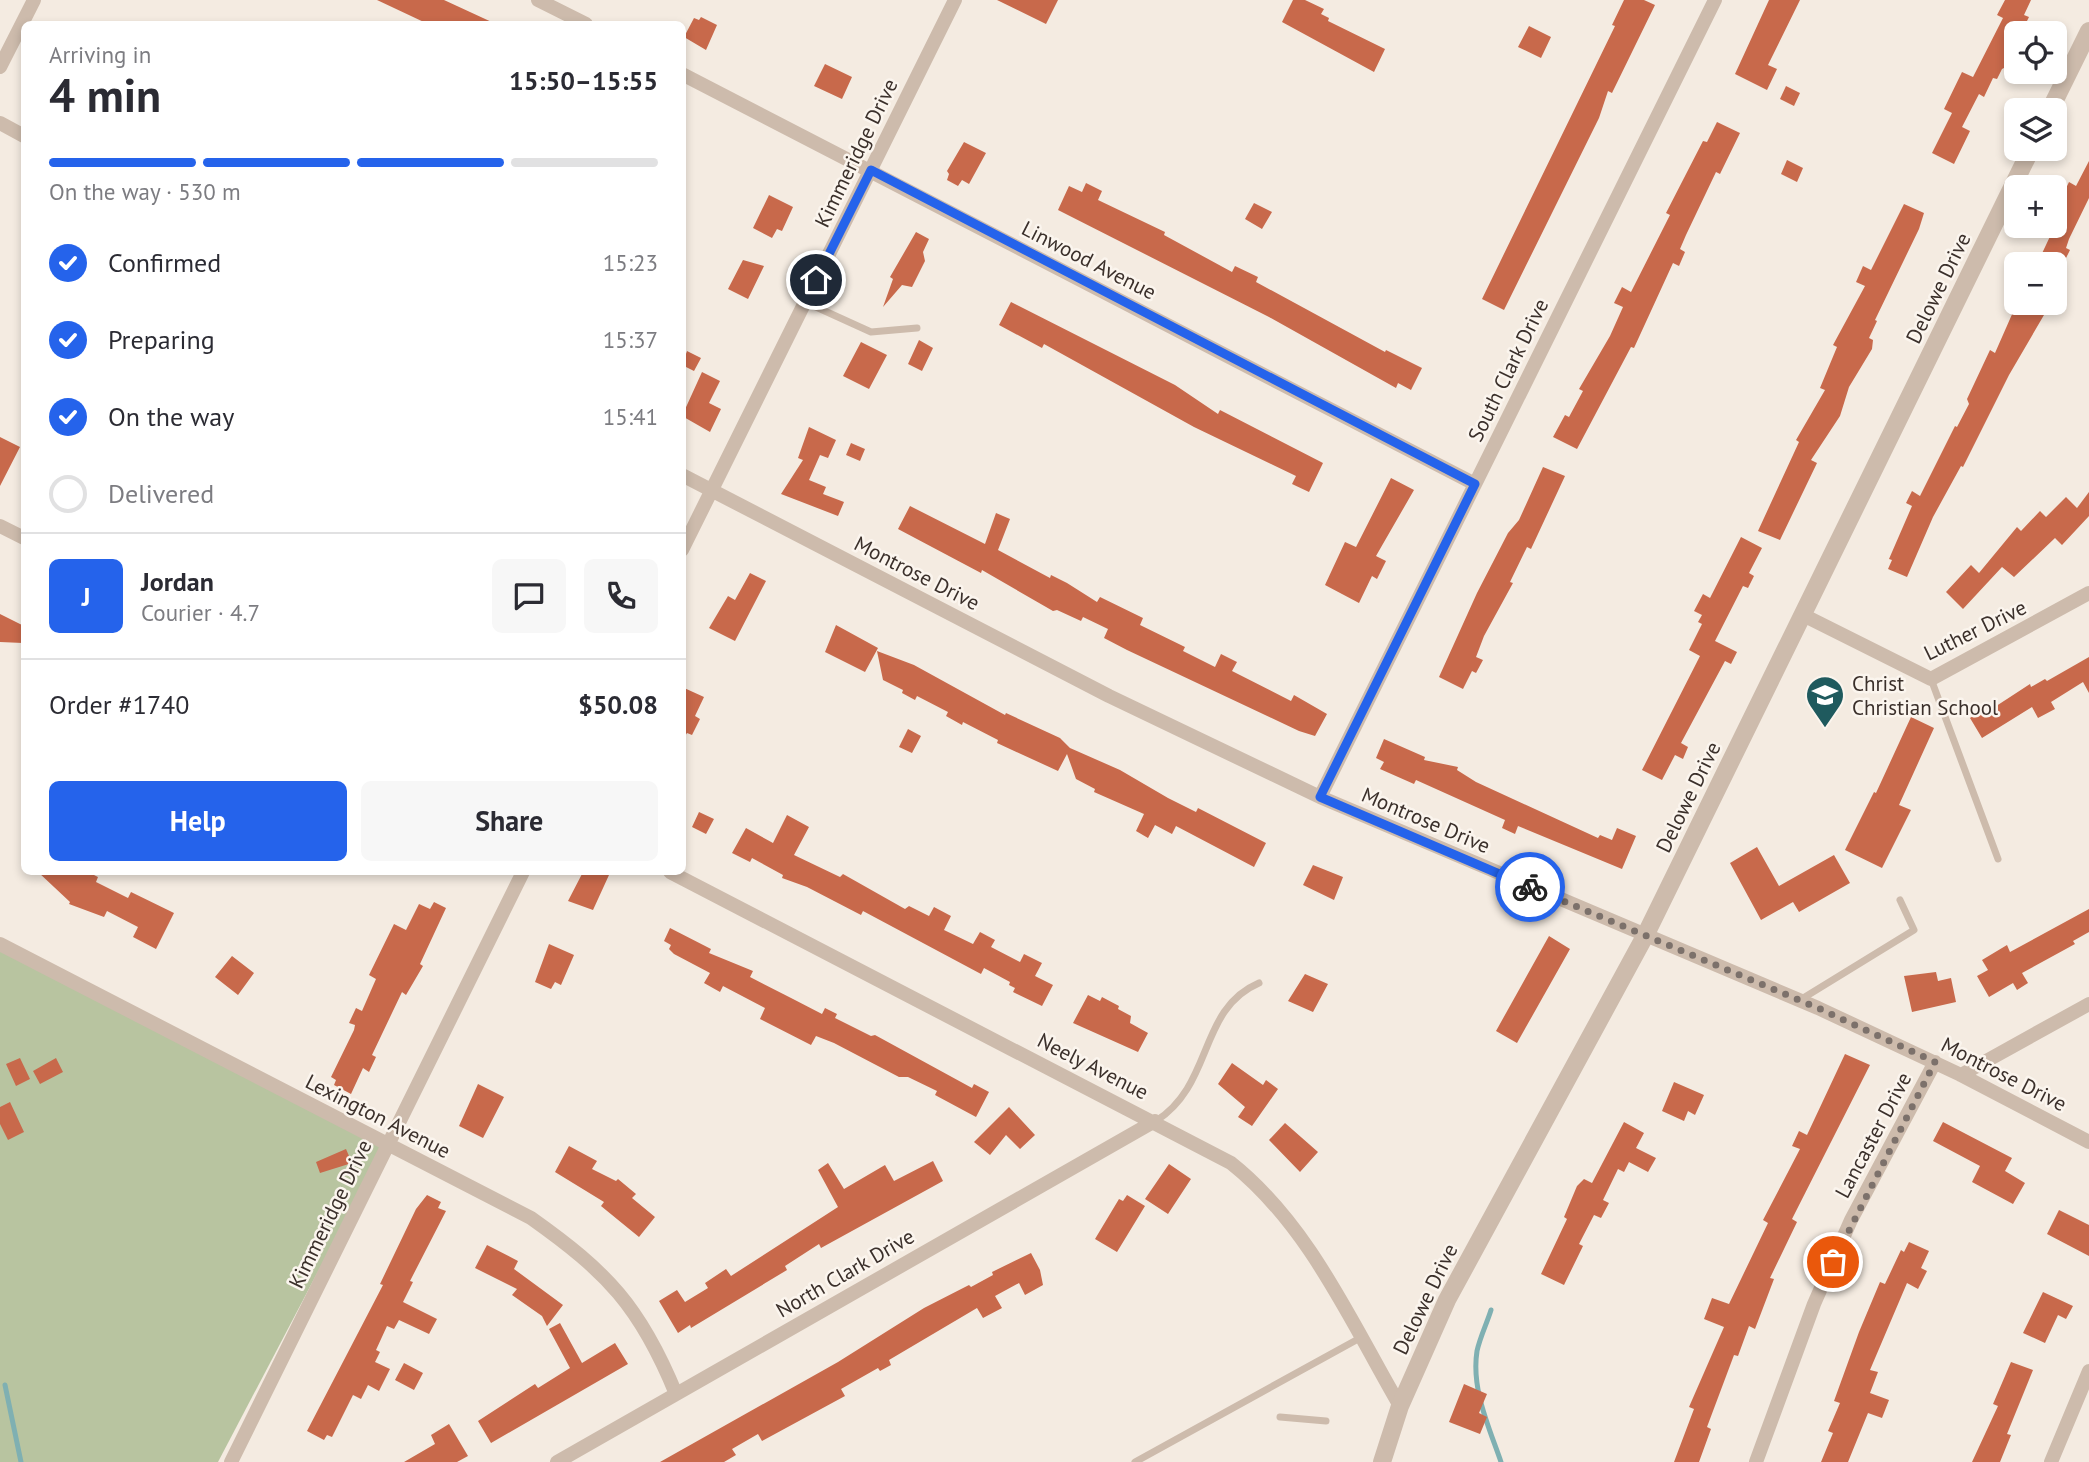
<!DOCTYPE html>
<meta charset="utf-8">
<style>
:root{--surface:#fff;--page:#f7f7f7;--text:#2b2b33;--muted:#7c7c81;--line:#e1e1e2;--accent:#2563eb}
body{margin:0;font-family:"PT Sans",sans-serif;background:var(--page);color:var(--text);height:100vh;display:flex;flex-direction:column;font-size:26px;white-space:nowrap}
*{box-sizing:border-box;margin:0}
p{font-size:23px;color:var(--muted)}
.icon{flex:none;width:38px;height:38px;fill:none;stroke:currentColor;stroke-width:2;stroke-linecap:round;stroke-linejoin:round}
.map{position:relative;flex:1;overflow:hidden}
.drawer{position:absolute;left:21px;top:21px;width:665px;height:854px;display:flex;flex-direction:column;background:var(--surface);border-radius:10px;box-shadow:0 4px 10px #0003}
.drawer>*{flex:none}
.controls{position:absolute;left:2004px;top:21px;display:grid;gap:14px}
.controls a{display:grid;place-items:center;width:63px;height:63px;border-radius:10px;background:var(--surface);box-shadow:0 4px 10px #0003;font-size:35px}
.pin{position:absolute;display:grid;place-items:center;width:60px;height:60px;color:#fff;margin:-30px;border:4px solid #fff;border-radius:50%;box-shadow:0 2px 7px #0007}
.courier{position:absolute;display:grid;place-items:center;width:70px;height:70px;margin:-35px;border:5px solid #2563eb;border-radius:50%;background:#fff;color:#222;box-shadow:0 2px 9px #0007}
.head em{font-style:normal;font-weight:700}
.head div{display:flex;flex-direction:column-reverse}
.head{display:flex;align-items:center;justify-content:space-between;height:119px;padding:0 28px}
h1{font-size:46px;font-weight:700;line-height:52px}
.bar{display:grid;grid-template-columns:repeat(4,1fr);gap:10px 7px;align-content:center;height:84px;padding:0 28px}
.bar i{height:9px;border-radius:5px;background:var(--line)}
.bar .current{background:var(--accent)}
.bar p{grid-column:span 4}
.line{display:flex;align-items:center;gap:18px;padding:0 28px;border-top:2px solid var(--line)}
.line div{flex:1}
.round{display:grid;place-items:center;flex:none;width:74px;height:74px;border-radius:10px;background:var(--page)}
ol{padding:0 28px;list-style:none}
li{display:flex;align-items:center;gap:21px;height:77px}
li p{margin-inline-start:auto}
li .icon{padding:7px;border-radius:50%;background:var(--accent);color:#fff;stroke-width:4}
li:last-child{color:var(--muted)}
li i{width:38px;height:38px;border:4px solid var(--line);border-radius:50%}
.button{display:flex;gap:14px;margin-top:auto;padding:14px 28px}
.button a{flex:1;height:80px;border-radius:10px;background:var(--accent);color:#fff;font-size:28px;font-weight:700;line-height:80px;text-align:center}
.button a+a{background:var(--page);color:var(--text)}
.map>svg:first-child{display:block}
.green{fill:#b8c4a0}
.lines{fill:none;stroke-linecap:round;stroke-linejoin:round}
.stream{stroke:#7fb0b2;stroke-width:5}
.building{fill:#c8694b}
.service{stroke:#cdbbac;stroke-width:7}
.minor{stroke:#cdbbac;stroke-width:14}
.tertiary{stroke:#cdbbac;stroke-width:18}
.done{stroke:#7c716b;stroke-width:7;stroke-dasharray:0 12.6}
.route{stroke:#2563eb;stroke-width:9}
.labels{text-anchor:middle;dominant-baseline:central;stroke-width:5;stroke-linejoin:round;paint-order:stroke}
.street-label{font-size:21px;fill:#3b302b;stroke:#fbf5ee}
.poi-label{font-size:21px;fill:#3b302b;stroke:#fbf5ee;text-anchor:start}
</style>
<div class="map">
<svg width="2089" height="1462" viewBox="0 0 2089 1462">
<rect width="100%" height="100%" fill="#f4ebe1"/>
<path class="green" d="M0 940 386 1142 218 1462H0Z"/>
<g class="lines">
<path class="stream" d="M1491 1310C1487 1323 1480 1337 1477 1351 1471 1389 1489 1427 1501 1462
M5 1385 21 1462"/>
</g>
<path class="building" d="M377 0H444L496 24H428Z
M997 0H1058L1046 24Z
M1293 0H1305L1324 9 1321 14 1329 18 1328 21 1385 49 1374 72 1282 22Z
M1624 0H1644L1655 5 1612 93 1608 91 1599 118 1504 310 1482 299 1615 26 1612 25Z
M1769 0H1800L1768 65 1777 69 1767 90 1735 74Z
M2005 0H2031L2024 15 2029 17 2021 33H2016V50L2008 66 2002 69 1997 79 1993 78 1984 97 1979 94 1962 127 1970 131 1954 164 1932 153 1952 113 1944 109 1962 72 1973 77 2003 18 1997 15Z
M701 17 717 25 706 50 684 37 694 18 699 20Z
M1529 26 1551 37 1541 58 1518 47Z
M825 64 852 77 842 99 814 86Z
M1786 86 1800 93 1794 106 1780 99Z
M1717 122 1740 133 1720 174 1716 172 1686 235 1680 249 1685 252 1679 266 1673 263 1634 348 1631 347 1577 449 1553 437 1565 415 1569 417 1583 391 1579 389 1610 336 1623 307 1614 303 1622 287 1631 292 1670 215 1666 213 1703 141 1707 142Z
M964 142 986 153 969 184 962 180 958 186 947 180 949 174 947 171Z
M1787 160 1803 168 1797 182 1781 174Z
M2089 161V198L2069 239 2066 248 2070 250 2063 264H2037L2054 228V213L2069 182 2076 186Z
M1086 183 1102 191 1098 200 1165 232 1164 235 1232 272 1235 266 1258 277 1256 282 1385 352 1386 350 1422 368 1411 390 1398 383 1396 388 1269 317 1058 210 1069 186 1082 192Z
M769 195 793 207 782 231 777 229 772 238 753 228Z
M1254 203 1272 212 1262 229 1245 219Z
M1904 204 1924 213 1919 229 1875 320 1877 321 1869 338 1873 340 1872 349 1849 387 1840 416 1811 460 1817 463 1780 540 1758 531 1799 442 1796 440 1825 390 1820 388 1837 347 1833 345 1865 286 1856 282 1863 266 1871 270Z
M916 232 929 239 923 252 925 261 912 287 902 285 883 307 893 279 890 277Z
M743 260 764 266 748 299 728 289Z
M1011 302 1175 385 1218 414 1220 410 1323 463 1309 492 1292 484 1296 476 1194 427 1044 344 1042 348 999 325Z
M2017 303H2051L2009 375 1963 467 1961 466 1933 517 1907 577 1888 569 1892 560 1889 559 1912 506 1906 503 1912 491 1920 496 1955 426 1957 427 1969 404 1967 399 1990 350 1995 353Z
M919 340 933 348 922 371 908 364Z
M861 342 887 355 869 389 843 376Z
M687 351 701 358 694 371 682 365Z
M702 372 720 381 709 403 721 409 710 432 682 416Z
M809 427 836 440 828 458 820 455 809 480 826 487 823 494 844 502 838 516 781 494 803 460 798 458Z
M0 437 20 447 0 486Z
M851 443 865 449 860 461 846 455Z
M1543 467 1565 476 1531 549 1527 547 1510 582 1513 583 1484 636 1476 657 1483 660 1476 673 1472 671 1463 689 1439 677 1477 593 1508 533 1519 520Z
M1391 478 1414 490 1376 556 1386 561 1377 579 1372 576 1359 603 1325 585 1345 542 1356 547Z
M2089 492V516L2062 545 2055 538 2014 577 2002 567 1963 609 1946 592 1971 565 1979 573 2017 527 2021 531 2040 511 2046 517 2066 497 2077 508Z
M910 506 985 544 996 513 1010 519 998 550 1050 578 1051 575 1067 583 1097 602 1100 597 1143 618 1140 625 1185 647 1183 651 1215 667 1221 654 1237 662 1232 671 1291 701 1294 695 1327 714 1315 736 1299 731 1127 650 1104 638 1108 629 1083 617 1081 621 1057 610 1053 611 982 570 981 573 898 529Z
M1741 537 1762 548 1749 573 1754 576 1748 588 1743 586 1715 641 1737 652 1731 664 1725 661 1681 743 1688 747 1683 759 1675 755 1662 780 1642 770 1700 656 1689 650 1702 624 1698 622 1702 615 1694 611 1703 594 1710 598Z
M750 573 766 581 735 641 709 628 728 596 735 600Z
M0 614 24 626 23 643 0 642Z
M836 625 878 648 865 672 825 652Z
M877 651 914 665 1005 715 1006 713 1060 738 1070 748 1120 770 1168 798 1196 812 1198 808 1266 843 1254 867 1176 826 1172 834 1155 825 1148 838 1136 831 1144 814 1094 792 1095 789 1076 779 1067 754 1058 771 997 743 998 740 963 722 962 725 946 716 948 712 917 696 915 700 902 693 903 690 883 680Z
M2089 657V693L2083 682 2051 702 2055 709 2038 718 2032 707 1982 738 1970 718 1982 710 1984 714 2030 684 2031 687 2045 679 2047 681Z
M682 687 704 697 695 716 700 719 692 735 687 733 682 741Z
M1911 717 1934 728 1899 805 1911 810 1882 868 1845 850 1874 792 1876 793Z
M908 729 921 736 912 753 899 747Z
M1384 739 1425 757 1424 760 1458 767 1457 770 1476 782 1598 838 1600 835 1612 840 1617 828 1636 836 1622 869 1518 826 1515 834 1502 828 1505 820 1416 780 1414 784 1380 769 1384 762 1376 758Z
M699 812 714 819 706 834 692 827Z
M787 815 809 827 794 855 840 877 843 874 905 909 909 906 929 916 934 907 951 916 944 930 973 944 980 932 995 940 991 947 1020 962 1024 954 1042 963 1035 976 1053 985 1042 1006 1013 992 1015 988 1009 985 1010 982 984 968 981 974 863 911 861 915 807 887 782 878 783 875 752 858 750 862 732 853 746 828 773 843Z
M1757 847 1779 886 1834 855 1850 883 1799 912 1793 902 1761 920 1730 863Z
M1313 865 1343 877 1334 900 1303 885Z
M38 872H88L98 877 96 882 128 898 131 892 174 913 156 949 133 937 138 927 107 911 104 917 69 904 70 902Z
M583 872H601L609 875 593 910 568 901Z
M434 902 446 908 420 964 423 966 406 995 402 992 372 1055 376 1057 369 1072 363 1068 351 1094 334 1085 336 1080 331 1077 354 1030 355 1025 349 1023 356 1008 362 1011 376 979 369 975 394 924 406 930 419 904 430 909Z
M2089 909V932L2073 941 2075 944 2022 973 2028 983 2017 990 2013 983 1989 997 1977 976 1988 970 1982 960 2007 945 2010 952Z
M670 928 711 949 709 953 753 971 750 977 793 999 822 1014 825 1008 837 1014 835 1018 871 1036 875 1035 972 1088 974 1084 989 1092 976 1117 935 1095 937 1091 908 1077H899L834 1043 816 1036 811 1045 760 1019 765 1008 723 986 720 992 704 983 710 973 674 954 669 949 671 945 664 941Z
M1549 936 1570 949 1517 1043 1496 1031Z
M549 944 574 955 561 985 555 982 551 989 535 982Z
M232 956 254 973 238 995 215 977Z
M1936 972 1938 981 1951 978 1956 1002 1912 1012 1904 976Z
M1305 974 1328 984 1313 1012 1288 1001Z
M1088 995 1100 1001 1102 997 1119 1006 1118 1009 1131 1016 1130 1023 1148 1033 1138 1052 1073 1023Z
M1845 1054 1870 1065 1792 1219 1797 1222 1770 1278 1774 1279 1755 1329 1749 1326 1738 1356 1734 1355 1707 1427 1711 1429 1699 1462H1674L1694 1409 1689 1407 1724 1327 1704 1319 1712 1298 1729 1304 1768 1223 1763 1220 1800 1149 1792 1146 1799 1131 1807 1135Z
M20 1058 30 1079 16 1086 6 1064Z
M56 1058 63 1072 40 1084 33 1071Z
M1232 1063 1263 1085 1266 1080 1278 1089 1252 1126 1238 1117 1245 1107 1218 1084Z
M1674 1082 1704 1095 1695 1115 1688 1111 1684 1121 1662 1111Z
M478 1084 504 1097 483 1138 459 1126Z
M10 1102 24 1132 8 1140 0 1124V1107Z
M1009 1107 1035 1135 1020 1149 1006 1135 990 1155 974 1142Z
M1624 1122 1644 1133 1636 1148 1656 1158 1648 1172 1629 1162 1624 1172 1618 1169 1603 1200 1609 1203 1601 1218 1594 1215 1579 1244 1583 1246 1564 1285 1541 1274 1567 1219 1564 1217 1577 1186 1584 1179 1592 1183Z
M1943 1122 2012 1158 2005 1171 2025 1183 2013 1204 1972 1182 1980 1166 1933 1141Z
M1285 1123 1318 1152 1300 1172 1269 1140Z
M569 1146 597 1161 592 1169 616 1181 618 1179 636 1194 632 1198 655 1217 639 1237 601 1206 604 1202 555 1172Z
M346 1149 352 1163 320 1173 316 1162Z
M933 1161 943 1181 821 1248 819 1244 785 1266 787 1270 691 1328 690 1325 678 1333 659 1301 677 1290 685 1302 708 1288 705 1283 726 1269 731 1276 838 1207 818 1170 828 1163 844 1189 885 1165 894 1181Z
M1169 1164 1191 1179 1168 1214 1145 1199Z
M427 1195 441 1202 438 1208 446 1211 410 1281 413 1282 403 1302 437 1319 429 1334 399 1320 394 1329 387 1326 376 1350 380 1352 375 1362 390 1369 379 1391 368 1385 361 1399 353 1395 332 1437 327 1435 324 1440 307 1431 383 1285 380 1284 416 1209Z
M1127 1195 1145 1206 1117 1252 1095 1239 1119 1199 1123 1201Z
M2059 1210 2089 1225V1256L2047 1234Z
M1909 1242 1929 1251 1921 1268 1927 1271 1918 1289 1907 1283 1870 1370 1878 1372 1870 1393 1889 1400 1882 1418 1868 1413 1848 1462H1821L1833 1433 1828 1431 1840 1403 1834 1401 1859 1332 1880 1282 1885 1284 1901 1250 1904 1252Z
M487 1245 518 1261 514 1269 563 1305 547 1326 542 1316 512 1295 517 1289 475 1268Z
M1031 1253 1040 1270 1043 1285 1025 1295 1019 1283 995 1296 1002 1308 983 1318 977 1308 889 1360 891 1365 880 1371 878 1368 841 1389 845 1396 762 1441 758 1434 732 1449 736 1455 724 1462H660L838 1362 924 1308 969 1285 971 1287 993 1275 992 1272Z
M2043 1292 2073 1306 2066 1319 2058 1315 2045 1343 2023 1333Z
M560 1323 582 1363 615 1343 628 1364 491 1443 478 1421 535 1384 538 1388 570 1368 549 1329Z
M2011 1362 2033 1370 2007 1434 2011 1435 2000 1462H1972L1998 1406 1993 1404Z
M404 1363 423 1373 414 1390 395 1380Z
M1464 1384 1487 1394 1479 1413 1487 1417 1480 1434 1449 1422Z
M449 1424 468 1456 457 1462H404L435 1444 431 1435Z"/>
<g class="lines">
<path class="service" d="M805 302 871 332 917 328
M1931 679 1998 859
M1800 1000 1914 930 1900 900
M1156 1121C1214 1084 1198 1009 1259 983
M1280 1417 1326 1421
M1135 1462 1360 1338"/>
<path class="minor" d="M538 0 586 24
M0 67 34 0
M682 74 1475 484
M0 123 24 136
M682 475 1109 696 1320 797 1818 1008 1961 1075 2089 1142
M0 526 24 538
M682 550 955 0
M1803 615 1931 679 2089 593
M1320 797 1715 0
M670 872 1231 1163C1309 1225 1351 1322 1400 1406
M0 944 531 1218C607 1272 640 1306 676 1394
M1961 1075 2089 1004
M231 1462 523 872
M557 1462 1155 1121
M1756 1462 1814 1304 1851 1220 1935 1062
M2051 1462 2089 1371"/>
<path class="tertiary" d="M2050 110 2089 31
M1382 1462 1400 1406 1447 1300 1645 936 2031 149"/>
</g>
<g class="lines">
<path class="done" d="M1530 887 1818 1008 1935 1062 1833 1262"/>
<path class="route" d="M816 280 871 170 1475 484 1320 797 1530 887"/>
</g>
<defs>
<symbol id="school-pin" viewBox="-11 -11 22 30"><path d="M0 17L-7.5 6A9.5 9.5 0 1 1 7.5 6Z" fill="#1f5a5e" stroke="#fbf5ee"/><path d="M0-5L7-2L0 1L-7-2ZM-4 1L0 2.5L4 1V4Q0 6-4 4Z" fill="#fff"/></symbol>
</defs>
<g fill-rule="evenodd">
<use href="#school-pin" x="1803" y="673" width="44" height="60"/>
</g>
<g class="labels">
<g class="street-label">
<text transform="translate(856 153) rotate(-64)">Kimmeridge Drive</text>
<text transform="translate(1089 260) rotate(27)">Linwood Avenue</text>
<text transform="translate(1938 288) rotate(-64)">Delowe Drive</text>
<text transform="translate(1508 370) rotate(-64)">South Clark Drive</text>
<text transform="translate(917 573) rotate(27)">Montrose Drive</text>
<text transform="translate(1975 630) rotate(-26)">Luther Drive</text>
<text transform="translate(1688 797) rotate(-64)">Delowe Drive</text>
<text transform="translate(1426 820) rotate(23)">Montrose Drive</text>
<text transform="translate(1093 1066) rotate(27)">Neely Avenue</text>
<text transform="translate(2004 1074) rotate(27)">Montrose Drive</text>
<text transform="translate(378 1116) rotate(27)">Lexington Avenue</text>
<text transform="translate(1873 1135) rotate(-62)">Lancaster Drive</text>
<text transform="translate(330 1214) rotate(-64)">Kimmeridge Drive</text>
<text transform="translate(845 1273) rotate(-30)">North Clark Drive</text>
<text transform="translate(1425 1299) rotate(-64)">Delowe Drive</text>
</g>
<g class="poi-label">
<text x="1852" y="683">Christ<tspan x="1852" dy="24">Christian School</tspan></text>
</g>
</g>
</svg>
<div class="controls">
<a><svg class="icon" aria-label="locate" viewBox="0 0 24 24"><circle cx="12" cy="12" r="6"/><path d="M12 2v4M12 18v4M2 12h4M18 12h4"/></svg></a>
<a><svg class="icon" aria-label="layers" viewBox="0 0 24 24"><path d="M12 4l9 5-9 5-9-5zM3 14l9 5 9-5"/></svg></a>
<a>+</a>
<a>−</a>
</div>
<div class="pin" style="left:1833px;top:1262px;background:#ea580c"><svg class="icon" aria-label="bag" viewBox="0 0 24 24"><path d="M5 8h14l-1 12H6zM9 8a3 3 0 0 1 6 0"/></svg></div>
<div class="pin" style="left:816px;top:280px;background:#1f2937"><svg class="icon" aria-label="home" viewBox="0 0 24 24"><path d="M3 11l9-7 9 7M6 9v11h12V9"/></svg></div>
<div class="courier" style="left:1530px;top:887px"><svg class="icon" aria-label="bike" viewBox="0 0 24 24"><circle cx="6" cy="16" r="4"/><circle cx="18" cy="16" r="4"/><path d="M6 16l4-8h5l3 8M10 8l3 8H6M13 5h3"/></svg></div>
<section class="drawer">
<div class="head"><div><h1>4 min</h1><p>Arriving in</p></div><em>15:50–15:55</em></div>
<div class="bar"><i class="current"></i><i class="current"></i><i class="current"></i><i></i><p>On the way · 530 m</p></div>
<ol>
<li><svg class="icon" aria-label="check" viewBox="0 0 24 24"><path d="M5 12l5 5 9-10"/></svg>Confirmed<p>15:23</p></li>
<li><svg class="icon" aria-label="check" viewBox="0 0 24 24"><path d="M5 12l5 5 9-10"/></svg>Preparing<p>15:37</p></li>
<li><svg class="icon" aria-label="check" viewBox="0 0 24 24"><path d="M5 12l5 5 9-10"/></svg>On the way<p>15:41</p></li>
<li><i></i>Delivered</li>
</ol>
<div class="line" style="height:126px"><b class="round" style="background:var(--accent);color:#fff">J</b><div><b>Jordan</b><p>Courier · 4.7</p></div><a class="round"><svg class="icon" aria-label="chat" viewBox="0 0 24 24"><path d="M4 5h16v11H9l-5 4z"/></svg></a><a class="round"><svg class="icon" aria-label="phone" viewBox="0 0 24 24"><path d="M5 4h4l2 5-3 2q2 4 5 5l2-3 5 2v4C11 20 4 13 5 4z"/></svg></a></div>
<div class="line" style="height:91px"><div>Order #1740</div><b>$50.08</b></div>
<div class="button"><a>Help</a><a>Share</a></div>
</section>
</div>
